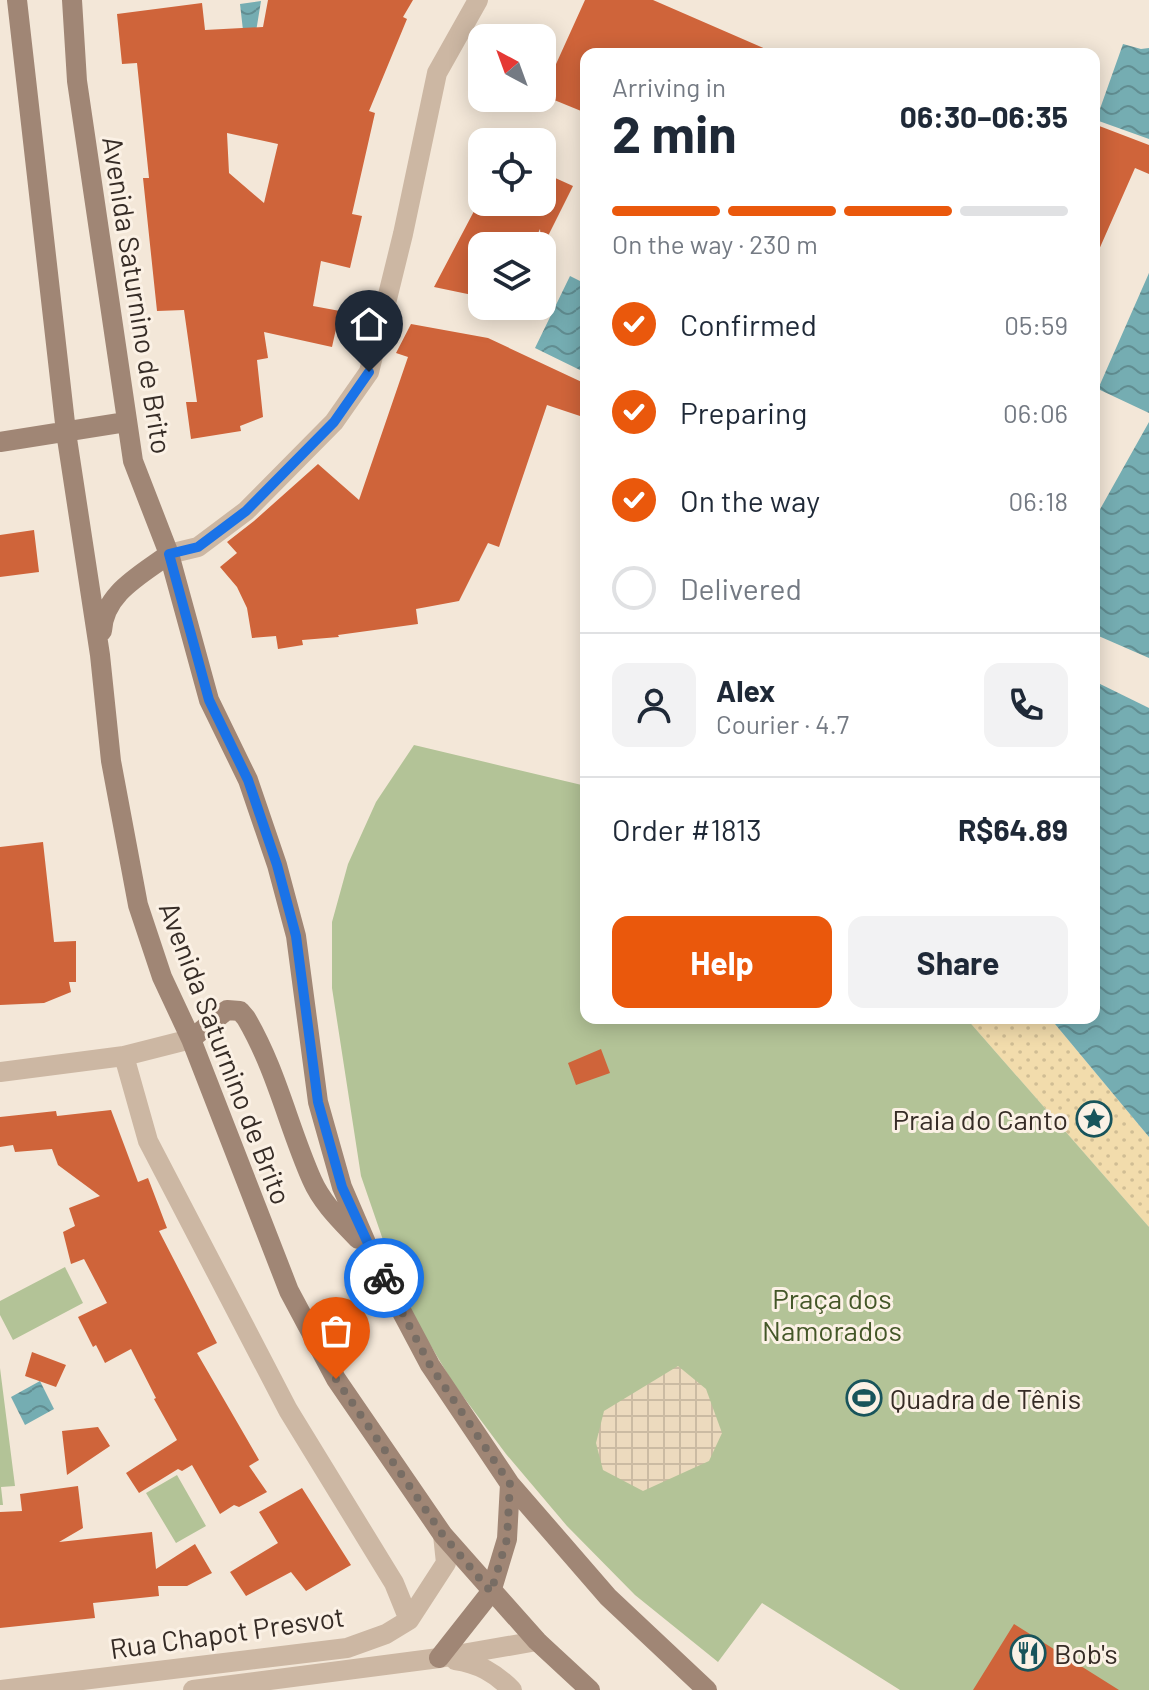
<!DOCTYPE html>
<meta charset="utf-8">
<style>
:root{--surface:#fff;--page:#f2f2f3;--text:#1f2937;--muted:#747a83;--line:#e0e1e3;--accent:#ea580c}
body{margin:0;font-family:Barlow,sans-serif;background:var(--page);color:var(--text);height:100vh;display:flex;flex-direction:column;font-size:30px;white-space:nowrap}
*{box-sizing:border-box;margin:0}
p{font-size:26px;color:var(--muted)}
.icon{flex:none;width:44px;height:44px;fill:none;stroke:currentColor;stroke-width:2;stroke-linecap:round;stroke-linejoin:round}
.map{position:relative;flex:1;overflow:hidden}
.side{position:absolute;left:580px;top:48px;width:520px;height:976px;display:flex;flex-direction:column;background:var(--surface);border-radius:16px;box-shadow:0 4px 20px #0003}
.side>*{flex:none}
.needle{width:52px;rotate:319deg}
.tools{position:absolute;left:468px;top:24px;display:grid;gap:16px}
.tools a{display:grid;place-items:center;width:88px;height:88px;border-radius:16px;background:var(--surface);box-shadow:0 4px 20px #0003;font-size:40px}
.pin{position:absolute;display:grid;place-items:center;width:68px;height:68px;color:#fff;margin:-82px -34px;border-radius:50% 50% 50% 0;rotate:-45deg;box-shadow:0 0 8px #0007}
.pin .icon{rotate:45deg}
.courier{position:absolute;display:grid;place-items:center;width:80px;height:80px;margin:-40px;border:6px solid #1a73e8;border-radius:50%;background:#fff;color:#222;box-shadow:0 2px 10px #0007}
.overview em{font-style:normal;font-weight:700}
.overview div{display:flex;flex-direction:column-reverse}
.overview{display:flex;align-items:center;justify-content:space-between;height:136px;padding:0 32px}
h1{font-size:52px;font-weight:700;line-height:60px}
.bar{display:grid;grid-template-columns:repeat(4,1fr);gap:12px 8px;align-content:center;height:96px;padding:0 32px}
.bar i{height:10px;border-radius:6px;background:var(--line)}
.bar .current{background:var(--accent)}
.bar p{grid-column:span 4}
.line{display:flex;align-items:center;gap:20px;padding:0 32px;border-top:2px solid var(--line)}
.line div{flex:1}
.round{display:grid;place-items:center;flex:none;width:84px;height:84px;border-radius:16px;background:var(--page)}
ol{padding:0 32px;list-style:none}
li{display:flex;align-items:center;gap:24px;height:88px}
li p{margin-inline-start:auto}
li .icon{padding:8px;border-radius:50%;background:var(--accent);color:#fff;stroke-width:4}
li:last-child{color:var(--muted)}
li i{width:44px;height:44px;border:4px solid var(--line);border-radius:50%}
.cta{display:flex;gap:16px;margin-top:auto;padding:16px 32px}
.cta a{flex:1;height:92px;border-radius:16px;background:var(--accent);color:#fff;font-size:32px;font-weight:700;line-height:92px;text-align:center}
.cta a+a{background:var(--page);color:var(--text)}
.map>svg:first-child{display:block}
.sand{fill:url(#sand-dots)}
.green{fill:#b3c397}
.plaza{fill:url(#plaza-grid)}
.water{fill:url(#water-waves)}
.pier{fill:#f3e7d8}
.building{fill:#cf643a;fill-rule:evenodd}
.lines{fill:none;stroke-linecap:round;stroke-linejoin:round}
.street{stroke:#ccb7a3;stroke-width:20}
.secondary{stroke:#a08675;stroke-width:20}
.done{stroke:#786d64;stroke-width:8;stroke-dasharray:0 14.4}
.route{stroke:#1a73e8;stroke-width:10}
.labels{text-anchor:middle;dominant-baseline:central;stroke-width:6;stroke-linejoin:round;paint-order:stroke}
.street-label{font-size:28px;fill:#362c26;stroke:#fbf1e5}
.poi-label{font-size:28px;fill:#362c26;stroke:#fbf1e5;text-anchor:start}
.park-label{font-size:28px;fill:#445728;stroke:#fbf1e5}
</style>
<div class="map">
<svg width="1149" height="1690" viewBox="0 0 1149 1690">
<defs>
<pattern id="sand-dots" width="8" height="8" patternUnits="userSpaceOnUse" patternTransform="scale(2)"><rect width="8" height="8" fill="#f2dcac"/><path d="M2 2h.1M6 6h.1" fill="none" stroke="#d0bd94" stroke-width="1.8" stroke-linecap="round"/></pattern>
<pattern id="plaza-grid" width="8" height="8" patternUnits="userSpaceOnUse" patternTransform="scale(2)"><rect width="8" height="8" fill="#ecdabe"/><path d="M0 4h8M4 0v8" fill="none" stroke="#cbbba3"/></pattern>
<pattern id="water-waves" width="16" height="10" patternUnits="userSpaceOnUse" patternTransform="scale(2)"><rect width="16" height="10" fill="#75adb2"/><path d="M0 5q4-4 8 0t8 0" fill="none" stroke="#618d91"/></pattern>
</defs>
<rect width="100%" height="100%" fill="#f3e7d8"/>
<path class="sand" d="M966 1018H1050L1149 1137V1227Z"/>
<path class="green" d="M414 745 586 786V1018H966L1149 1227V1690H900L762 1603 718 1662 635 1595 567 1526 506 1454 453 1383 404 1301 361 1176 332 988V922L348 864 376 802Z
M65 1267 83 1303 13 1340 0 1315V1301Z
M0 1368 15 1486 1 1487 3 1505H0Z
M177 1475 206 1526 176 1543 146 1493Z"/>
<path class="plaza" d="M678 1366 706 1389 722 1433 709 1461 643 1491 603 1470 596 1443 604 1411Z"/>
<path class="water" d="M261 1 255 38 244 39 240 4Z
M1123 44 1141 49 1149 48V139L1096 120Z
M1149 273V413L1098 389Z
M570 276 586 284V363L582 371 535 348Z
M1149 422V1137L1050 1018H1094V520Z
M40 1381 54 1409 25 1425 11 1397Z"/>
<path class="pier" d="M1094 634 1149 658V708L1094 681Z"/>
<path class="building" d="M268 0H413L403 17 407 19 369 111 375 113 352 214 362 216 350 268 321 261 313 306 340 311 332 347 264 332 268 358 257 360 263 417 240 426 241 431 191 439 186 402H197L184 310 157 311 143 178H149L137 63 122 64 117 14 202 3 205 30 263 27ZM227 133 278 144 264 203 229 173Z
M585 0H653L777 54H586V113L542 95Z
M1094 124 1149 145V174L1135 168 1094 261Z
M542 172 573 186 542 248 540 229 532 246H482V297L434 287 482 196V202H542Z
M411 324 488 338 586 384V418L547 405 499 547 488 543 459 601 416 609 418 624 338 635 339 637 302 640 303 645 278 649 276 636 252 638 247 608 237 587 220 567 237 553 227 542 254 521 318 464 359 500 408 357 396 353Z
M34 530 39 572 0 577V535Z
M43 842 54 942 76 941V982H69L71 992 44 1003 0 1005V847Z
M601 1049 610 1073 576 1085 568 1063Z
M111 1110 138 1182 148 1178 167 1228 159 1231 217 1343 197 1353 259 1460 249 1466 267 1492 239 1507 234 1505 220 1514 192 1465 182 1471 178 1469 139 1493 126 1473 177 1440 154 1399 156 1398 131 1349 105 1363 96 1345 93 1347 78 1317 107 1303 84 1259 71 1264 63 1232 75 1226 69 1208 100 1196 58 1165 52 1149 15 1152 13 1145 0 1147V1117L56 1111 57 1116Z
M32 1352 66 1365 56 1387 25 1376Z
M98 1427 110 1446 67 1475 62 1431Z
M78 1486 83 1528 59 1542 152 1532 156 1569 195 1544 212 1573 187 1586H158L159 1596 93 1603 95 1618 0 1628V1512L22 1511 20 1494Z
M302 1488 351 1565 306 1591 291 1572 246 1596 230 1572 278 1543 259 1512Z
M1014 1624 1119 1690H973Z"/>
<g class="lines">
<path class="street" d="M169 554 198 547 246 511 334 422 369 372 403 234 437 73 478 0
M124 1056 148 1141 288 1410 394 1583 409 1620
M0 1072 124 1056 191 1039
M455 1660C478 1663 495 1673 512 1690
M0 1690 347 1648 386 1634 409 1620 446 1563 443 1535
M193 1690 439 1658 537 1641"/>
<path class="secondary" d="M17 0 66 432 100 655 111 761 138 905 162 977 191 1039 289 1291 336 1379 443 1535 537 1641 590 1690
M72 0 77 81 133 461 169 554 209 700 248 780 277 865 296 936 318 1102 342 1187 370 1252 430 1365 510 1484 608 1597 707 1690
M0 442 126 422
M102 631C104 593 141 575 169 554
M191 1039 227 1010 240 1011 246 1018C277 1071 288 1126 312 1180 322 1203 341 1221 358 1239
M439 1658 491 1592 507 1539 510 1484"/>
</g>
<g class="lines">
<path class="done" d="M336 1379 443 1535 491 1592 507 1539 510 1484 430 1365 384 1278"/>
<path class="route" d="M369 372 334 422 246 511 198 547 169 554 209 700 248 780 277 865 296 936 318 1102 342 1187 384 1278"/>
</g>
<defs>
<symbol id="sight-ring" viewBox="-11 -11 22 22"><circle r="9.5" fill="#fbf1e5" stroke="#18545b" stroke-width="1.5"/><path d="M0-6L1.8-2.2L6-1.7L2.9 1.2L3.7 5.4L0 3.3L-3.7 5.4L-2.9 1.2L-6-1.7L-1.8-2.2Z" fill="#18545b"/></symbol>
<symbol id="stadium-ring" viewBox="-11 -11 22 22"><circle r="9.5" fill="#fbf1e5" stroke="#18545b" stroke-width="1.5"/><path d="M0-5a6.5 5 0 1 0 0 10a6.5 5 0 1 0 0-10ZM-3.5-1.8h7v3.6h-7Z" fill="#18545b"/></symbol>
<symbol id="restaurant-ring" viewBox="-11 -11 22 22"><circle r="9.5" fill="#fbf1e5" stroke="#18545b" stroke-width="1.5"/><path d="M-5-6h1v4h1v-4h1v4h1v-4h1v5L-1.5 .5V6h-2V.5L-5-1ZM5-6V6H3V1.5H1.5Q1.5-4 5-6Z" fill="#18545b"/></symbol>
</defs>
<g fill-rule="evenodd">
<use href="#sight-ring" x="1074" y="1099" width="40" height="40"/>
<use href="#stadium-ring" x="844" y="1378" width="40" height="40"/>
<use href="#restaurant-ring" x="1008" y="1633" width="40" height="40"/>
</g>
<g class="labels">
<g class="street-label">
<text transform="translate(138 295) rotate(81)">Avenida Saturnino de Brito</text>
<text transform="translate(226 1053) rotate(69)">Avenida Saturnino de Brito</text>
<text transform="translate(227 1632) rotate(-8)">Rua Chapot Presvot</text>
</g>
<g class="poi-label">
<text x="1068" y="1119" text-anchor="end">Praia do Canto</text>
<text x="890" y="1398">Quadra de Tênis</text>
<text x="1054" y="1653">Bob's</text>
</g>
<g class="park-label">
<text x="832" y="1298">Praça dos<tspan x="832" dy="32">Namorados</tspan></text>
</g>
</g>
</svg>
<div class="tools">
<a><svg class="needle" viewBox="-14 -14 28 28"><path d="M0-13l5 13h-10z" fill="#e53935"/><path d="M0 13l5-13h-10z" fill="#747a83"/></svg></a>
<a><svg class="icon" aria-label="locate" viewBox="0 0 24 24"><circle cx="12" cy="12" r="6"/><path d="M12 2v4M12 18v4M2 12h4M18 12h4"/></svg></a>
<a><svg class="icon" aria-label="layers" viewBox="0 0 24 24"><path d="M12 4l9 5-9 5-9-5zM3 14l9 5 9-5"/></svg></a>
</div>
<div class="pin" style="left:336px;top:1379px;background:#ea580c"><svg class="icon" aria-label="bag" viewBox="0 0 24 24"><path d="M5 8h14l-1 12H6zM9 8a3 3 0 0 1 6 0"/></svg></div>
<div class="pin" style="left:369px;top:372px;background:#1f2937"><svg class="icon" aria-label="home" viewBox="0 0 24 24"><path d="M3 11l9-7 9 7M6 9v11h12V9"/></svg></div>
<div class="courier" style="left:384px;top:1278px"><svg class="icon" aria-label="bike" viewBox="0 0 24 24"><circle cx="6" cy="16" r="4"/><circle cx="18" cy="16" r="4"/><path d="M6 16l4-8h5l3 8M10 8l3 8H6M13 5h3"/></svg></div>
<section class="side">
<div class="overview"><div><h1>2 min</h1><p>Arriving in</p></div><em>06:30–06:35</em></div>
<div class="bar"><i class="current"></i><i class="current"></i><i class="current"></i><i></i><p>On the way · 230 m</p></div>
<ol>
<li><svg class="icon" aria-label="check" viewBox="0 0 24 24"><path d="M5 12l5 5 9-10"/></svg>Confirmed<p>05:59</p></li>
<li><svg class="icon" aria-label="check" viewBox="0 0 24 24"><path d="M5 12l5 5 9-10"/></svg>Preparing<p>06:06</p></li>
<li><svg class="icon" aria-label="check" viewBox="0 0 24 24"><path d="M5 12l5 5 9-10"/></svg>On the way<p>06:18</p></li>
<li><i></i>Delivered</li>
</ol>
<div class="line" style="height:144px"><a class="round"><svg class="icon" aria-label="person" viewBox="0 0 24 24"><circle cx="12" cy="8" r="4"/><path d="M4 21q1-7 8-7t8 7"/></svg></a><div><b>Alex</b><p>Courier · 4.7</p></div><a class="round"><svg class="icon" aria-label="phone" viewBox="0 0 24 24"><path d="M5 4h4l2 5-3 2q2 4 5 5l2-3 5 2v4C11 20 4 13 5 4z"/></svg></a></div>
<div class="line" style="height:104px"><div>Order #1813</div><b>R$64.89</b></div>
<div class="cta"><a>Help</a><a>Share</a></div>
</section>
</div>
